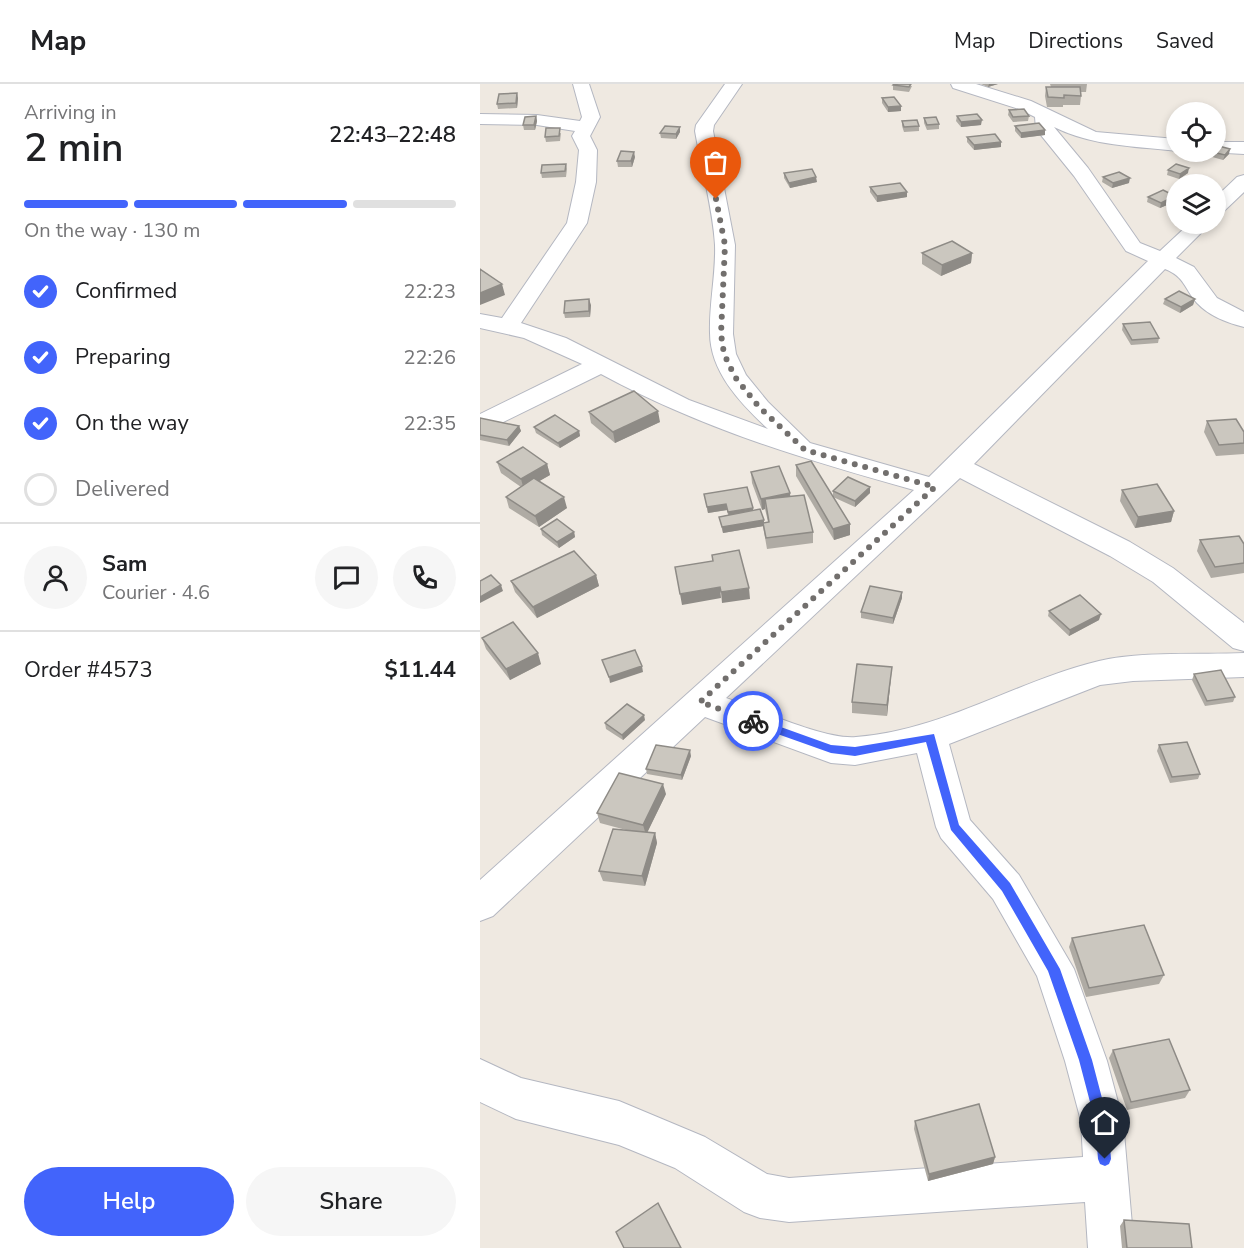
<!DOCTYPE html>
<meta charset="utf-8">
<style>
:root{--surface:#fff;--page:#f6f6f6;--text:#202124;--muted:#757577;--line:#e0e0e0;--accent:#4264fb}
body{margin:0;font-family:"Nunito Sans",sans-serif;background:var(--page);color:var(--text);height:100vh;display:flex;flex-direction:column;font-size:22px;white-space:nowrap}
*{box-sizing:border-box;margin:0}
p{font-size:20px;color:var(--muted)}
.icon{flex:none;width:33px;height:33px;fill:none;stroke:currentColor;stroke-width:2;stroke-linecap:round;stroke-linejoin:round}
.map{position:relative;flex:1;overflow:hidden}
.side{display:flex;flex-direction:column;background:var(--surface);width:480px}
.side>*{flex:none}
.tools{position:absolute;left:686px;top:18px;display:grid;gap:12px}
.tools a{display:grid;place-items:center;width:60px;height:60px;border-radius:50%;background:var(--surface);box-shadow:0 3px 9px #0003;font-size:30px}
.pin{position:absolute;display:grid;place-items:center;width:51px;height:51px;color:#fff;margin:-62px -26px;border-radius:50% 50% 50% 0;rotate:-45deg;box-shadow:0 0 6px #0007}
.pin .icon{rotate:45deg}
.courier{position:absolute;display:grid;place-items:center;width:60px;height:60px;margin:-30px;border:4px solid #4264fb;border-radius:50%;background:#fff;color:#222;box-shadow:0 2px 8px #0007}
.headline em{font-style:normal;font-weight:600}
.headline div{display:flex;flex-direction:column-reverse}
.headline{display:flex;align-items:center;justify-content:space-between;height:102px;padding:0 24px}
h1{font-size:39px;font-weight:600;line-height:45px}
.bar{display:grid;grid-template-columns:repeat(4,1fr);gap:9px 6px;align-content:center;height:72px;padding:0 24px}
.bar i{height:8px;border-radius:4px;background:var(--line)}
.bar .on{background:var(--accent)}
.bar p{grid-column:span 4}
.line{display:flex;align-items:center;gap:15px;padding:0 24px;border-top:2px solid var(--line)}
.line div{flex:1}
.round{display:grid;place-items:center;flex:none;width:63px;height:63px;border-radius:32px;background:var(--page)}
ol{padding:0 24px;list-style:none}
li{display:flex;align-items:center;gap:18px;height:66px}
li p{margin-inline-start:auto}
li .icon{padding:6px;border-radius:50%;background:var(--accent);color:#fff;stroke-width:4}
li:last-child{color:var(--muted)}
li i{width:33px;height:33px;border:3px solid var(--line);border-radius:50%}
.button{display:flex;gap:12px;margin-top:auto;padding:12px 24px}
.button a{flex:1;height:69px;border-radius:36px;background:var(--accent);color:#fff;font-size:24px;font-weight:600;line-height:69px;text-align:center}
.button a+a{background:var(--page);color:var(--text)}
header{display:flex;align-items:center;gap:36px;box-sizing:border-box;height:84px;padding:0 30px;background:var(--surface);border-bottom:2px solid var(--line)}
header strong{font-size:28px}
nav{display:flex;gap:33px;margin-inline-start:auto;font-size:21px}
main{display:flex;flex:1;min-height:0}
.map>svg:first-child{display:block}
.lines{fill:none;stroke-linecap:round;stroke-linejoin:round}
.minor-casing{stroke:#b4b7c1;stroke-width:2}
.minor{fill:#fff;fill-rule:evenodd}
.wall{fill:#afaba4}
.shaded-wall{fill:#8e8b86}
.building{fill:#cbc7bf;stroke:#8e8b86;stroke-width:1.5}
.route{fill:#4264fb}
.done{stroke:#726f6d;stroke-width:6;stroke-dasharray:0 10.8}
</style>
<header>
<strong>Map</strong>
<nav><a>Map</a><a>Directions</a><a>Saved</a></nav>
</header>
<main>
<section class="side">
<div class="headline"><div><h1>2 min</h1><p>Arriving in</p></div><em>22:43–22:48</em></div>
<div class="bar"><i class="on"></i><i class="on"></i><i class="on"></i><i></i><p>On the way · 130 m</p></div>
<ol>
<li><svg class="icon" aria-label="check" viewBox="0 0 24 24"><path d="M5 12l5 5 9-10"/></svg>Confirmed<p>22:23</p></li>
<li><svg class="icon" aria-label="check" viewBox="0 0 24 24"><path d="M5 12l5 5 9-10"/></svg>Preparing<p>22:26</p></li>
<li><svg class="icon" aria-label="check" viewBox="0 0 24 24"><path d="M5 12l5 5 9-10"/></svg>On the way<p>22:35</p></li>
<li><i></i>Delivered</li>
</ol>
<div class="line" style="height:108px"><a class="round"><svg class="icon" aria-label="person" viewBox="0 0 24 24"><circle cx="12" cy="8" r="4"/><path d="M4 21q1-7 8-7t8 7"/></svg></a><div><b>Sam</b><p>Courier · 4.6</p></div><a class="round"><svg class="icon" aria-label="chat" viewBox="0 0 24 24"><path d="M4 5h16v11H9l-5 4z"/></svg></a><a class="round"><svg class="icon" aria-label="phone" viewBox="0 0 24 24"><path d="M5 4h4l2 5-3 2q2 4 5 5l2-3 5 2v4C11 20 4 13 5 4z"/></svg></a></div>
<div class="line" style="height:78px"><div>Order #4573</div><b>$11.44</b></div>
<div class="button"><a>Help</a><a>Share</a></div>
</section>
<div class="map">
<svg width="764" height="1164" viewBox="0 0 764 1164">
<rect width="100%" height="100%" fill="#efe9e1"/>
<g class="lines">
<defs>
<path id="minor" d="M93 0H109L120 33 110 52 117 66 116 98 107 139 41 239 86 254 209 316 288 345C261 320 230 288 230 249 229 220 236 190 235 161 233 126 221 82 215 47L216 41 245 0H262L234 41 233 47 255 161 253 250 256 270 266 291 288 318 330 359 449 393 668 177 646 167 594 92 556 45 555 33 539 25 473 4 471 0H496L551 17 616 48 696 55V67C654 62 612 62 574 43L608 84 660 159 680 167 709 140H730L696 174 714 183 737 214 764 228V243C748 239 729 232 717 219 704 204 705 193 685 185L494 380 650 458 693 484 764 539V567L753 564 673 498 630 472 480 394 246 614C278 625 345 656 376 653 462 647 536 597 619 577 662 567 719 571 764 569V593L653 597 620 601 469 660 490 736 539 791 594 885 627 977 643 1037 654 1164H608L605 1118 309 1138 280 1134 264 1128 195 1084 139 1061 36 1035 0 1018V975L41 994 139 1017 225 1053 287 1090 309 1094 603 1073 601 1037 585 977 557 892 513 815 461 754 456 743 437 669 375 681 351 679 225 633 13 832 0 837V796L434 406C323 375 223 345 121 290L9 345 0 348V330L102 280 44 254 0 244V230L22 234 87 139 96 98 99 66 92 52 95 47 57 41 0 40V30L57 31 100 37 102 33Z
M735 58H764V70L728 68H735Z
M764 91V108L742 129 735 131V114L757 93Z"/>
</defs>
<use href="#minor" class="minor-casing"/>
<use href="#minor" class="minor"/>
</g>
<path class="wall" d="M501 0H518L508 3Z
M570 0H607L606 8H601V12L600 21H583V23H567L565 12 566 3H571Z
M413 1 432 2 429 8 413 6Z
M38 14 37 24 18 25 17 20Z
M402 14 421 27 408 28 402 19Z
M529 26 549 32 548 37 533 38 528 31Z
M56 32 57 37 55 46H44L43 41Z
M477 32 501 41 481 43 476 37Z
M444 34 459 40V45L447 46 444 39Z
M422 37 439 42V47L424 48 422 42Z
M535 42 565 46V51L541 54 535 47Z
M200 48 196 55 181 54 180 49Z
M81 49 80 57 66 58 65 53Z
M487 53 521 58V63L494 66 487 58Z
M726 68H735L749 70 743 76 725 71Z
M155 73 152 83H138L137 77Z
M86 80 87 85 86 93 62 94 61 89Z
M688 86 708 89 699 95 687 91Z
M304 89 337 98 310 104 304 94Z
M623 93 649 99 632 104 622 98Z
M390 103 427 113 397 118 390 108Z
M695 112 694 118 680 124 667 118 668 113Z
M442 169H492L491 179 461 192 442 180Z
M685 215H715L713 221 700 229 683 220Z
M111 221 110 233 85 234 84 229Z
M643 240 679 254 678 259 651 261 642 246Z
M109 328 180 338 135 359 111 339Z
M0 334 39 342 41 347 29 362 0 356Z
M727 337 764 348V370L736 372 724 348Z
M54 343 99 347 100 352 80 364 56 349Z
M17 378 67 380 70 391 59 397 87 424 59 443 29 424 26 413 41 403 21 389Z
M316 381 353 412V407L390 403V409L375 423 353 413 370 440V451L354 456 316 392Z
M271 388 310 409V412L333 448V459L287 465 283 442 243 449 239 433 248 431 247 426 228 429 224 410 273 424V427L284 436V439L288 438 285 425 282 426 272 399Z
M642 406 694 427 691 438 655 444 640 417Z
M61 445 94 448 95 453 79 464 62 451Z
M720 456 764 460V489L731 494 717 467Z
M116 491 119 502 57 534 35 508 31 497Z
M422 508V514L413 540 381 534V528Z
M569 527 619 536 589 552 568 532Z
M2 554 61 580 30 596 6 565Z
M714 590 755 613 753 618 725 622 712 596Z
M411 593 407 632 372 629V618Z
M165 636 143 656 126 645 125 639Z
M679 661 720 690 718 695 690 699 677 667Z
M211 672 202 696 167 690 166 685Z
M186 710 167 749H175L177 759 165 802 123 797 119 787 146 746 120 739 117 729Z
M592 854 684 891 679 900 606 913 589 863Z
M633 966 710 1006 705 1014 647 1026 629 974Z
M435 1037 515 1073 513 1080 448 1097 434 1045Z
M644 1136 712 1164H642L640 1142Z"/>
<path class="shaded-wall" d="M509 0H518L508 3Z
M37 9 38 14 37 24 36 19Z
M421 22V27L408 28V23Z
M56 32 57 37 55 46 54 41Z
M502 36 501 41 481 43V38Z
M200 43V48L196 55V50Z
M565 46V51L541 54V49Z
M521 58V63L494 66V61Z
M750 65 749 70 743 76 745 71Z
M154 68 155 73 152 83 151 77Z
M709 84 708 89 699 95 700 90Z
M336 93 337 98 310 104 309 99Z
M650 94 649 99 632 104 633 99Z
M427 108V113L397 118V112Z
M695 112 694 118 680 124 681 119Z
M492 169 491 179 461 192 462 181Z
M22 200 25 211 0 221V209Z
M109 215 111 221 110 233 109 227Z
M715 215 713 221 700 229 701 223Z
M178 327 180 338 135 359 133 348Z
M39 342 41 347 29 362 27 356Z
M99 347 100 352 80 364 78 359Z
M67 380 70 391 44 406 41 395Z
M390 403V409L375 423V417Z
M310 409 311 420 285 415V425L282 426 281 415Z
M84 413 87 424 59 443 55 432Z
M246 420 247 426 228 429 227 423Z
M273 424V429L249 433 248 428Z
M694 427 691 438 655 444 658 433Z
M284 436V442L243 449 242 443Z
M370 440V451L354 456 353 445Z
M94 448 95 453 79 464 77 458Z
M116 491 119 502 57 534 53 523Z
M21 501 23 507 0 519V513Z
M240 503 241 514 202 521 200 510Z
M269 504 270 515 242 519 241 508Z
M422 508V514L413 540V534Z
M621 530 619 536 589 552 590 546Z
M58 569 61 580 30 596 26 585Z
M162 582 163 588 130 599 129 593Z
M412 583 411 593 407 632V621Z
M164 631 165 636 143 656 142 651Z
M210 666 211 672 202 696 201 691Z
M183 700 186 710 166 751 163 741Z
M175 749 177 759 165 802 162 792Z
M515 1073 513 1080 448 1097 449 1090Z"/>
<path class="building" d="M414 0H431L429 3 413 1Z
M566 3H600L601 12 584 11V14L568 13Z
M37 9 36 19 17 20 19 10Z
M414 13 421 22 408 23 402 14Z
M544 25 549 32 533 33 529 26Z
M497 30 502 36 481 38 477 32Z
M56 32 54 41H43L45 33Z
M456 33 459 40 447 41 444 34Z
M437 36 439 42 424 43 422 37Z
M559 39 565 46 541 49 535 42Z
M185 42 200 43 196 50 180 49Z
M66 44H80L79 52 65 53Z
M515 50 521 58 494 61 487 53Z
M735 61 750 65 745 71 732 68H735Z
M141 67 154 68 151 77H137Z
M86 80 85 87 61 89 62 81Z
M696 80 709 84 700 90 688 86Z
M332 85 336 93 309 99 304 89Z
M639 88 650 94 633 99 623 93Z
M420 99 427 108 397 112 390 103Z
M683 106 695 112 681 119 668 113Z
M472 157 492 169 462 181 442 169Z
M0 185 22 200 0 209Z
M699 207 715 215 701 223 685 215Z
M109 215V227L84 229 85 217Z
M670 238 679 254 652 256 643 240Z
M154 307 178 327 133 348 109 328Z
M75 331 99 347 78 359 54 343Z
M0 334 39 342 27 356 0 351Z
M756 335 764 348V359L739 361 727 337Z
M43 363 67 380 41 395 17 378Z
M331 377 370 440 353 445 316 381Z
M299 382 310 409 281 415 271 388Z
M368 393 390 403 375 417 353 407Z
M54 394 84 413 55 432 26 413Z
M677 400 694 427 658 433 642 406Z
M267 403 273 424 248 428 246 420 227 423 224 410Z
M324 411 333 448 286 454 283 439 289 438 285 415Z
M280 425 284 436 242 443 239 433Z
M77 435 94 448 77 458 61 445Z
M759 452 764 460V479L735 483 720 456Z
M259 466 269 504 241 508 240 503 200 510 195 483 233 477 232 471Z
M94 467 116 491 53 523 31 497Z
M11 491 21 501 0 513V497Z
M390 502 422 508 413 534 381 528Z
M600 511 621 530 590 546 569 527Z
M33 538 58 569 26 585 2 554Z
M155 566 162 582 129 593 122 576Z
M377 580 412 583 407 621 372 618Z
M741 586 755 613 727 617 714 590Z
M147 620 164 631 142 651 125 639Z
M707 658 720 690 692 693 679 661Z
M176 661 210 666 201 691 166 685Z
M139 689 183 700 163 741 117 729Z
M133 745 175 749 162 792 119 787Z
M664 841 684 891 609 904 592 854Z
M689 955 710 1006 651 1018 633 966Z
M499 1020 515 1073 449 1090 435 1037Z
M178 1119 201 1164H144L136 1148Z
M644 1136 709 1140 712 1164H647Z"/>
<path class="route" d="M273 633 351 661 375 663 454 650 479 741 530 799 580 885 612 976 628 1037 631 1075 629 1080 625 1082 620 1080 618 1075 615 1037 599 976 568 887 522 807 471 746 446 658 375 672 351 669 269 640 268 637Z"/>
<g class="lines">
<path class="done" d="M236 115 245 161 241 250 244 270 255 293 279 323 325 366 455 403 220 618 273 637"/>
</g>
</svg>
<div class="tools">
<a><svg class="icon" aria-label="locate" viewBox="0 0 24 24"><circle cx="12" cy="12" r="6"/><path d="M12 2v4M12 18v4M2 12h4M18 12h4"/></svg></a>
<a><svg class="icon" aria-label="layers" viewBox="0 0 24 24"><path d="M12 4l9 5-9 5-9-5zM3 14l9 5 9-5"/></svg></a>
</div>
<div class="pin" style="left:236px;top:115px;background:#ea580c"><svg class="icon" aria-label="bag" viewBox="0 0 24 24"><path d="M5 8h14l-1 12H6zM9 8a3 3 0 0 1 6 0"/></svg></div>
<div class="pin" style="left:625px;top:1075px;background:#1f2937"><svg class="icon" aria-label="home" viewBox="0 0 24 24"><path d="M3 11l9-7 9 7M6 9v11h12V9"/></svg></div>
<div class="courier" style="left:273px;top:637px"><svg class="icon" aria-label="bike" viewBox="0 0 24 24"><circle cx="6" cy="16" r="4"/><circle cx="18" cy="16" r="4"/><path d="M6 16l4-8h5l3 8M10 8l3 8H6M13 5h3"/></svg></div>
</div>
</main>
